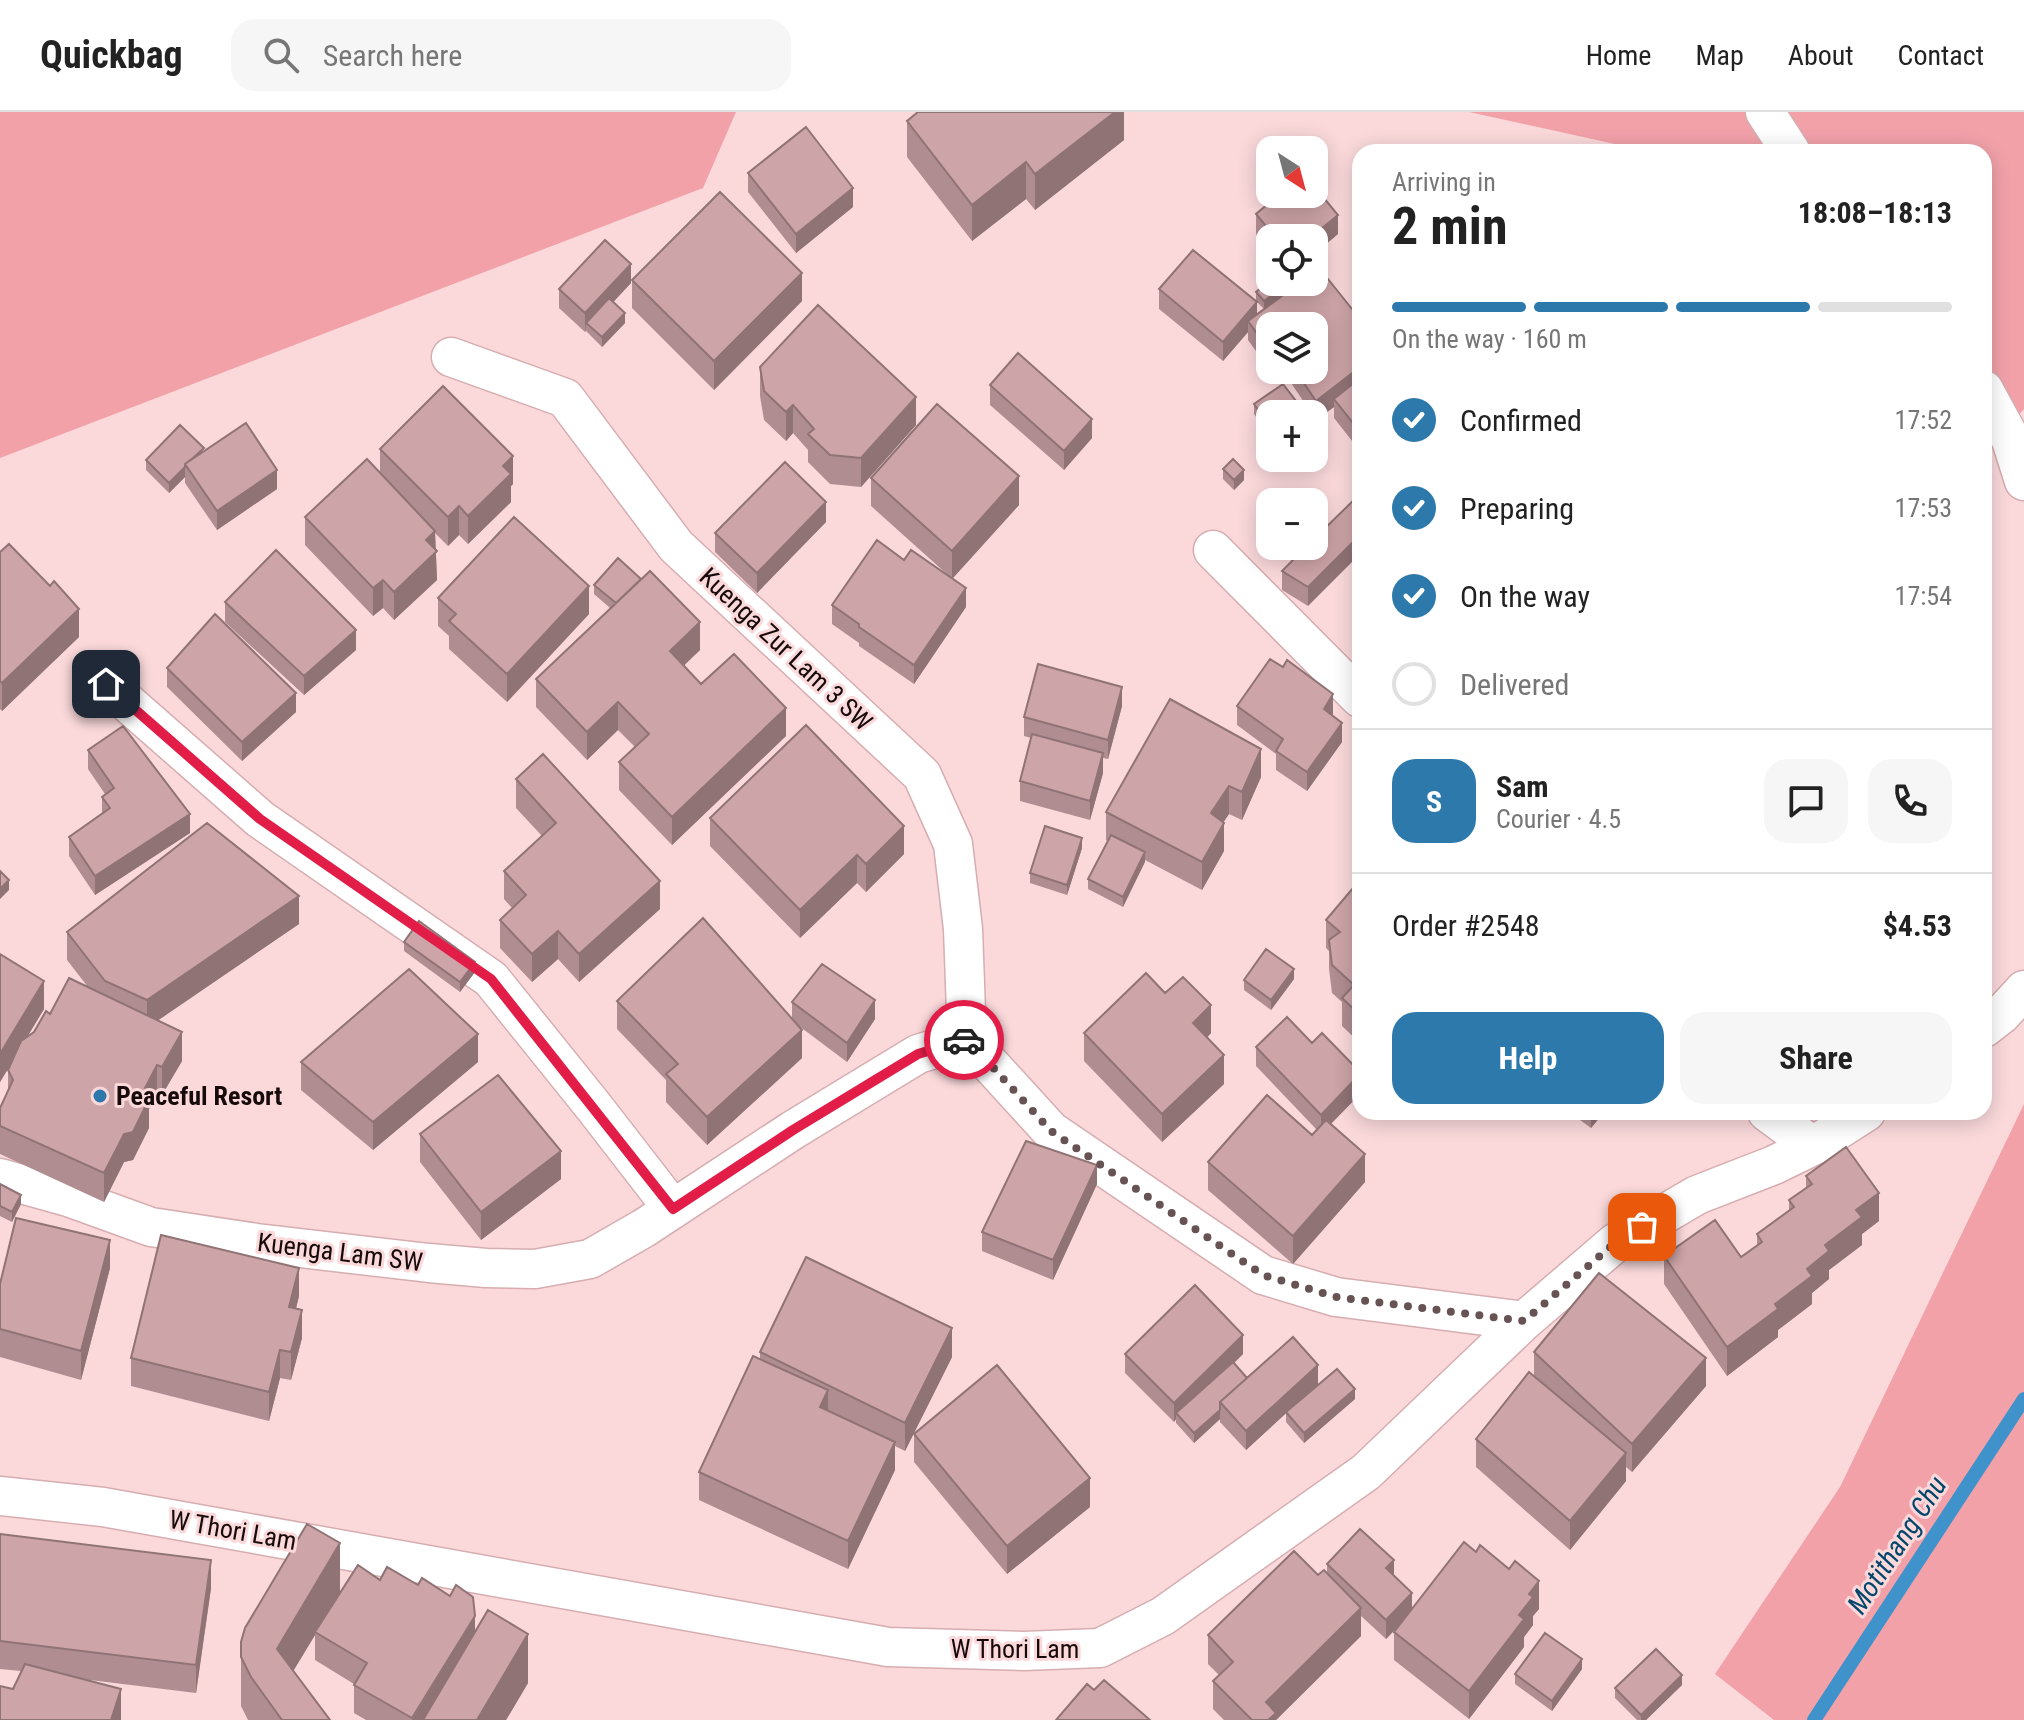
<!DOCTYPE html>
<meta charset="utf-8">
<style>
:root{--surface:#fff;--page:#f6f6f6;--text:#222;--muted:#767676;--line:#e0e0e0;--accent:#2d79ac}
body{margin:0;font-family:"Roboto Condensed",sans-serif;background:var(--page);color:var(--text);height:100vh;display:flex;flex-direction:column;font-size:30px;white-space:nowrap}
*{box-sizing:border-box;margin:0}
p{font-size:26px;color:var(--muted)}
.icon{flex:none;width:44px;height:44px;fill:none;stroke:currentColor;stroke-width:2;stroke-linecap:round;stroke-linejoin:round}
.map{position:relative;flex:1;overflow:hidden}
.details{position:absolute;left:1352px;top:32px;width:640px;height:976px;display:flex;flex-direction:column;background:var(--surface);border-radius:24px;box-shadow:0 4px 20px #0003}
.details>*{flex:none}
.needle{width:52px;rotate:144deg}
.buttons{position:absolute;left:1256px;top:24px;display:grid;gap:16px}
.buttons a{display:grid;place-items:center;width:72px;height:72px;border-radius:16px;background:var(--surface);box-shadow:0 4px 20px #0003;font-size:40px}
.pin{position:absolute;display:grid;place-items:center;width:68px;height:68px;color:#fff;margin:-34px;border-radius:16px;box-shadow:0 4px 12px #0006}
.courier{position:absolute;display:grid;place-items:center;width:80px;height:80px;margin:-40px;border:6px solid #e11d48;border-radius:50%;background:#fff;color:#222;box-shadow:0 2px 10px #0007}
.headline em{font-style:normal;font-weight:700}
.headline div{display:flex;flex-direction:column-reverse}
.headline{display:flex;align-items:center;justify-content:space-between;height:136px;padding:0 40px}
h1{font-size:52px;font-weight:700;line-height:60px}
.bar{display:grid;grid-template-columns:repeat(4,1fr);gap:12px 8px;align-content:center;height:96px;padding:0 40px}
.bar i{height:10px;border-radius:6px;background:var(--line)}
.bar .current{background:var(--accent)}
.bar p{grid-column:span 4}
.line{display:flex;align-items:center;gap:20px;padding:0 40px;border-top:2px solid var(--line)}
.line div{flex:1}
.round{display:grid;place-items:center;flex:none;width:84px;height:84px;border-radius:24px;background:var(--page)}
ol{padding:0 40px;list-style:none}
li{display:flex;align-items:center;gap:24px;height:88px}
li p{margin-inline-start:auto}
li .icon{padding:8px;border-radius:50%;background:var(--accent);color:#fff;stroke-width:4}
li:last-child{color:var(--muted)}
li i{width:44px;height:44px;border:4px solid var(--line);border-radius:50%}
.primary-button{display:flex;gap:16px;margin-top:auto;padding:16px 40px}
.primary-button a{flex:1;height:92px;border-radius:24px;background:var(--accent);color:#fff;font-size:32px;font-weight:700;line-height:92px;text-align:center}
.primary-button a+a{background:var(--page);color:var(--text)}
header{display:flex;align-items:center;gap:48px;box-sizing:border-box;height:112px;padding:0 40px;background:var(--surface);border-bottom:2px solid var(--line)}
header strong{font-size:38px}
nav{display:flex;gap:44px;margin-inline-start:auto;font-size:28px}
.search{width:560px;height:72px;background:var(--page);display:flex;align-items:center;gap:20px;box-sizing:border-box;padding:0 28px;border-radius:24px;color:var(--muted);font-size:30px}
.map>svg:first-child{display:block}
.green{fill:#f2a1a9}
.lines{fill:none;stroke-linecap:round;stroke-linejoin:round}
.stream{stroke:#3f92ca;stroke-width:14}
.street-casing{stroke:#d6adb0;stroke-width:41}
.street{stroke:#fff;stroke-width:38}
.wall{fill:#b08d90;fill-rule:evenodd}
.shaded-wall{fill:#907375}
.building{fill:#cda4a7;stroke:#907375;stroke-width:2}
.done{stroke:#675254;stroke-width:8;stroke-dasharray:0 14.4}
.route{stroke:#e11d48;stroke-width:10}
.poi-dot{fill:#2d79ac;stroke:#fbd9db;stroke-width:3}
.labels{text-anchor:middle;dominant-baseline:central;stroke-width:6;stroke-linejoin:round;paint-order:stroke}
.street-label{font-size:26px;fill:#170a0b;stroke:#fbd9db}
.poi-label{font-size:26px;font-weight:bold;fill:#170a0b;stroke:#fbd9db;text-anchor:start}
.water-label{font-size:28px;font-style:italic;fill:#02466b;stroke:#fbd9db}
</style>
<header>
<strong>Quickbag</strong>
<div class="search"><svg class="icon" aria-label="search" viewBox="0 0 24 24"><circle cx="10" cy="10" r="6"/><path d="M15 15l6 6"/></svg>Search here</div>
<nav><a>Home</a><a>Map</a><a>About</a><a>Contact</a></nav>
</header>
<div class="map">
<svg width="2024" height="1608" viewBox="0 0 2024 1608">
<rect width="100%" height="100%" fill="#fbd9db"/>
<path class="green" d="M0 0H736L703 76 0 346Z
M1469 0H2024V297L1984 342V40H1644L1642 38Z
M2024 992V1608H1774L1715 1562 1840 1375Z"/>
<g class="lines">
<path class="stream" d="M1814 1608 2024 1287"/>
<defs>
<path id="street" d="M1765 0 1791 40
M451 245 565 286 676 434 922 663 953 732 963 817 967 927
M1984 278 2011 328 2024 369
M1213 438 1360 586
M106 572 260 707 491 867 594 995 673 1097
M1984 916 2002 902 2024 878
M967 927 1051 1019 1263 1163 1336 1185 1524 1209
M1767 1000 1813 1034
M0 1066 68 1085 151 1115 257 1131 429 1151 486 1156 535 1157 590 1147 644 1116 793 1018 918 942 967 927
M0 1384 103 1395 888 1535 1024 1539 1100 1536 1163 1504 1366 1360 1524 1209 1615 1131 1697 1083 1774 1053 1813 1034 1866 1000"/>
</defs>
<use href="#street" class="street-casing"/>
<use href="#street" class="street"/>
</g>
<path class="wall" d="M1124 0V28L1035 98 1026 87 972 129 907 45V9Z
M748 61 853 95 796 141 748 80Z
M1256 102 1338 122 1314 142V126H1270V138L1256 122Z
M632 168 802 189 714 278 632 196Z
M1293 170V176L1360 207V339L1334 306V295L1316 308 1314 302H1312L1287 265 1273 263 1248 228V220L1223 249 1159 197V177L1257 202 1264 197 1256 189V180ZM1270 214 1314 258H1270Z
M631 171 613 190 625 211 602 235 586 219 585 220 559 196V177Z
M760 255 916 313 861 375 830 372 808 350V338L793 321 786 329 764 308 760 284Z
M990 273 1092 326 1064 358 990 293Z
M1254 292 1270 302V324L1254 302Z
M380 337 513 372 511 374V390L468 432 459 423 448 434 435 421 437 468 394 508 383 496 373 504 305 433V405L380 360Z
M204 339 277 377 217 418 185 371V365L169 381 146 358V348Z
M1223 357 1244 368 1234 378 1223 367Z
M871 366 1019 393 953 466 966 495 914 572 859 534V531L832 512V493L904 448 949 464 871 394Z
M1360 382 1308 494 1282 478V459Z
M826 410 757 481 715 440V421Z
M0 440 50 474 79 525 2 599 0 597Z
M594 473 700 538 684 553 701 572 786 624 672 733 619 678V650L635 635 618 618 587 648 536 595V567L610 496 594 482Z
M438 486 589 502 507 590 449 537V524L438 514Z
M225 490 356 538 304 583 225 510Z
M167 556 296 600 242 649 167 575Z
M1122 594 1108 647 1103 646V661L1090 708 1020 689V669L1031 626 1024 624V605Z
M1237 594 1333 602 1332 603 1342 630 1307 679 1276 658V642L1237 613Z
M88 638 190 721 95 783 69 744V725L102 701V685L105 682 88 657Z
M1261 665 1242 708 1229 702 1223 710 1224 739 1202 778 1145 748 1123 795 1088 777V767L1107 729 1106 728V700Z
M516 667 660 797 579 870 558 847 532 870 500 836V808L512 796 504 787V759L542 724 516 696Z
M710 706 904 742 866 780 857 771 800 826 710 734Z
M1082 736 1067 783 1030 771V761Z
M1360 769V931L1342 914V890L1332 881 1329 857V839L1326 836V808Z
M299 812 157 908 182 949 162 983 157 981 149 997V1016L133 1048 124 1050 104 1090 0 1042V996L8 978V958L11 952 0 970V842L44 897 27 925 34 920 50 902 88 875 67 848V820Z
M404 830 475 860 460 880 404 839Z
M1294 867 1271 898 1244 878V868Z
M1165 881 1211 921 1207 926 1224 972 1162 1030 1084 949V921Z
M617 889 792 907V890L875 907 847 950 799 914 802 946 707 1033 666 990V968L617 917Z
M1312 931 1360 960V982L1331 1012 1365 1070 1293 1152 1208 1078V1050L1312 1023 1317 1018 1256 954V935Z
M301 950H478L373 1038 301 978Z
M1569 1000H1604L1591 1016Z
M420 1022 561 1067 481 1128 420 1050Z
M1806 1064 1879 1109 1862 1122V1133L1829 1158V1167L1812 1181V1192L1778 1218V1225L1727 1264 1664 1172V1144L1741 1145 1757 1134V1122L1789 1098V1088L1806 1077Z
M0 1072 21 1092 12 1110 0 1104Z
M1097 1072 1053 1168 982 1139V1120Z
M110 1156 81 1268 0 1245V1172Z
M299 1184 296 1197 302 1226 291 1268 280 1266 269 1309 131 1274V1246Z
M760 1240 952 1245 905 1339 895 1334V1358L848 1457 699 1388V1360L760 1247Z
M1534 1240 1706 1274 1632 1360 1626 1355V1369L1570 1438 1476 1355V1327L1534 1265Z
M1125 1242H1243L1234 1251 1247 1266 1318 1272 1300 1289 1355 1287 1304 1331 1286 1310V1301L1246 1338 1220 1310V1307L1194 1331 1176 1311V1307L1174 1310 1125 1261Z
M914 1322 1090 1395 1007 1462 914 1350Z
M0 1422 211 1476 196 1581 82 1567 121 1608 13 1577 21 1559 0 1557Z
M1327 1452 1394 1464 1412 1498 1539 1497 1533 1504V1513L1524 1525V1535L1469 1607 1394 1548V1520L1401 1511 1386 1527 1361 1504V1524L1276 1608H1224L1213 1597V1569L1219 1563 1208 1552V1523L1318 1463 1327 1461Z
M380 1468 475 1520 528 1571 506 1608H366L354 1601V1572L315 1548V1523L293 1559 330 1608H248L241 1594V1530L340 1480Z
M1582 1557 1552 1599 1515 1572V1562Z
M1682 1573 1646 1608H1637L1615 1586V1576Z"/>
<path class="shaded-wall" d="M1115 0H1124V28L1035 98V62Z
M1026 50V87L972 129V93Z
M853 76V95L796 141V122Z
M1338 103V122L1314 142V126H1310Z
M631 152V171L590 215 586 211 585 220V201Z
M802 161V189L714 278V249Z
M1289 170H1293V176L1264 198V189Z
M1257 190V210L1248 209V220L1223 249V230Z
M625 201V211L602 235V225Z
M1360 255V275L1334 287V295L1316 308V289Z
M916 285V313L861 375V346Z
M793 293V321L786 329V300Z
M1092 307V326L1064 358V339Z
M513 344V372L511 374V390L468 432V404L503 354Z
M185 355V365L169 381V371Z
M277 358V377L217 418V399Z
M1244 358V368L1234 378V368Z
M1019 364V393L952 467V439Z
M826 390V410L757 481V461Z
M459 394V423L448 434V405Z
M435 419 437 468 394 508V480L426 428Z
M1360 423V442L1308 494V475Z
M383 468V496L373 504V476Z
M589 474V502L507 590V562Z
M966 476V495L914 572V553Z
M79 497V525L2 599V571Z
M700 510V538L670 567V539Z
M356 518V538L304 583V564Z
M1122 575V594L1108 647V628Z
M296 581V600L242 649V630Z
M1333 582V602L1324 616V597Z
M618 590V618L587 648V620Z
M786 596V624L672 733V705Z
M1342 611V630L1307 679V660Z
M1986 631V659L1984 661V633Z
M1261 637V665L1242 708V680Z
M1103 641V661L1090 708V689Z
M1229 674V702L1211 729V701Z
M190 702V721L95 783V764Z
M1224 711V739L1202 778V750Z
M904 714V742L866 780V752Z
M1082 726V736L1067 783V773Z
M1145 740V750L1123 795V785Z
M857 743V771L800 826V798Z
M9 768V778L0 787V777Z
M660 769V797L579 870V842Z
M299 784V812L147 916V888Z
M558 819V847L532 870V842Z
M475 850V860L460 880V870Z
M1294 857V867L1271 898V888Z
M44 869V897L0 970V942Z
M875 888V907L847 950V931Z
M1211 893V921L1193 939V911Z
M802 918V946L707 1033V1005Z
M182 920V949L162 983V955Z
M478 922V950L373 1038V1010Z
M1224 943V972L1162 1030V1002Z
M157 953V981L149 997V1016L133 1048 124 1050 104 1090V1061Z
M1360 962V982L1321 1022V1003Z
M1591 1000H1604L1591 1016Z
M561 1039V1067L481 1128V1100Z
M1365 1042V1070L1293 1152V1124Z
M1097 1053V1072L1053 1168V1148Z
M1879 1081V1109L1862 1122V1133L1829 1158V1167L1812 1181V1192L1778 1218V1225L1727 1264V1235L1775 1192 1807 1157 1825 1133 1856 1098Z
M21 1083V1092L12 1110V1100Z
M110 1128V1156L81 1268V1239Z
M299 1156V1184L289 1223V1195Z
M302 1198V1226L291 1268V1240Z
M952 1216V1245L905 1339V1311Z
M1243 1223V1242L1180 1304 1176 1301V1307L1174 1310V1291Z
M280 1238V1266L269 1309V1280Z
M1706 1246V1274L1632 1360V1332Z
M1318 1253V1272L1246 1338V1319Z
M1355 1277V1287L1304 1331V1321Z
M828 1278V1306L820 1295Z
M1220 1298V1307L1194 1331V1321Z
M895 1330V1358L848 1457V1429Z
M1626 1341V1369L1570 1438V1409Z
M1090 1366V1395L1007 1462V1434Z
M340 1431V1480L315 1520V1523L277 1586V1537Z
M211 1448V1476L196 1581V1553Z
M1394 1448V1468L1386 1456Z
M1539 1469V1497L1533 1504V1513L1524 1525V1535L1469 1607V1579L1519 1503 1529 1482Z
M1412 1481V1500L1386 1527V1508Z
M1361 1496V1524L1276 1608H1266V1590Z
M475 1504V1532L429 1608H412Z
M528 1522V1571L506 1608H477Z
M1582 1547V1557L1552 1599V1589Z
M1682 1563V1573L1646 1608H1641V1603Z
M121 1577V1608H111Z"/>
<path class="building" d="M918 0H1115L1035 62 1026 50 972 93 907 9Z
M806 15 853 76 796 122 748 61Z
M1442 34 1452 40H1439Z
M1314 74 1338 103 1310 126H1276L1256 102 1280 82H1314Z
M720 80 802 161 714 249 632 168Z
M605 128 631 152 585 201 559 177Z
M1193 138 1257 190 1223 230 1159 177Z
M1320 157 1360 207V255L1316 289 1295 258H1314V214H1270V240L1248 209 1301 170H1314V161Z
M1270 169 1289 170 1264 189 1256 180Z
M609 186 625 201 602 225 586 211Z
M818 193 916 285 861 346 830 343 808 322 814 317 793 293 786 300 764 279 760 255Z
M1018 241 1092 307 1064 339 990 273Z
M1360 266V320L1334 287Z
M1283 272 1306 302H1270V314L1254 292Z
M443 274 513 344 503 354 511 362 468 404 459 394 448 405 380 337Z
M937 292 1019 364 952 439 871 366Z
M246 311 277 358 217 399 185 352Z
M180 313 204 336 193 346 185 352V355L169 371 146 348Z
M367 347 435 419 426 428 437 439 394 480 383 468 373 476 305 405Z
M1233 347 1244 358 1234 368 1223 357Z
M785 350 826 390 757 461 715 421Z
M1360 382V423L1308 475 1282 459 1307 434H1314V427Z
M514 405 589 474 507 562 449 509 456 502 438 486Z
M877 428 904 448 911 438 966 476 914 553 859 515V512L832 493Z
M9 432 50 474 54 469 79 497 2 571 0 569V440Z
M276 438 356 518 304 564 225 490Z
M618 446 641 467 616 491 594 473Z
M650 459 700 510 670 539 701 572 734 542 786 596 672 705 619 650 649 622 618 590 587 620 536 567Z
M215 502 296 581 242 630 167 556Z
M1270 547 1283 555 1287 548 1333 582 1324 597 1342 611 1307 660 1276 639 1283 627 1237 594Z
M1038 552 1122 575 1108 628 1024 605Z
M1170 587 1261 637 1242 680 1229 674 1211 701 1224 711 1202 750 1106 700Z
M806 613 904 714 866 752 857 743 800 798 710 706Z
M123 614 190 702 95 764 69 725 110 696 102 685 114 676 88 638Z
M1032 622 1103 641 1090 689 1020 669Z
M543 642 660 769 579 842 558 819 532 842 500 808 526 783 504 759 556 711 516 667Z
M207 711 299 784 147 888 105 869 67 820Z
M1045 714 1082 726 1067 773 1030 761Z
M1111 723 1145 740 1123 785 1088 767Z
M0 759 9 768 0 777Z
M1359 769H1360V903L1342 886 1354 873 1332 853 1329 828 1340 820 1326 808Z
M703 806 802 918 707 1005 666 962 678 952 617 889Z
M419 809 475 850 460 870 404 830Z
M1266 837 1294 857 1271 888 1244 868Z
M0 842 44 869 0 942Z
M822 852 875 888 847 931 792 890Z
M409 857 478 922 373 1010 301 950Z
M1146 861 1165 881 1183 865 1211 893 1193 911 1224 943 1162 1002 1084 921Z
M69 866 182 920 162 955 157 953 145 976 149 987 133 1020 124 1022 104 1061 0 1014V996L13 968 8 958 21 929 34 920 46 899 50 902Z
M1287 905 1312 931 1322 921 1360 960V962L1321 1003 1256 935Z
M498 963 561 1039 481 1100 420 1022Z
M1267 983 1312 1023 1326 1008 1365 1042 1293 1124 1208 1050Z
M1026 1029 1097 1053 1053 1148 982 1120Z
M1846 1035 1879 1081 1856 1098 1862 1105 1825 1133 1829 1139 1807 1157 1812 1164 1775 1192 1778 1197 1727 1235 1664 1144 1715 1108 1741 1145 1762 1130 1757 1122 1794 1095 1789 1088 1812 1072 1806 1064Z
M0 1072 21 1083 12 1100 0 1094Z
M16 1106 110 1128 81 1239 0 1217V1172Z
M161 1123 299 1156 289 1195 302 1198 291 1240 280 1238 269 1280 131 1246Z
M806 1145 952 1216 905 1311 760 1240Z
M1599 1161 1706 1246 1632 1332 1534 1240Z
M1195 1173 1243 1223 1174 1291 1125 1242Z
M1293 1225 1318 1253 1246 1319 1220 1290Z
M753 1244 828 1278 820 1295 895 1330 848 1429 699 1360Z
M1233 1250 1247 1266 1220 1290V1298L1194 1321 1176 1301Z
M997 1253 1090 1366 1007 1434 914 1322Z
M1337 1257 1355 1277 1304 1321 1286 1300Z
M1529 1260 1626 1341 1570 1409 1476 1327Z
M307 1412 340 1431 277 1537 330 1608H282L251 1565 241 1545V1530L245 1516Z
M1360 1417 1394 1448 1386 1456 1412 1481 1386 1508 1327 1452Z
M0 1422 211 1448 196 1553 0 1529Z
M1464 1430 1476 1440 1480 1433 1509 1457 1515 1449 1539 1469 1529 1482 1533 1485 1519 1503 1524 1507 1469 1579 1394 1520Z
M1294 1439 1318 1463 1324 1458 1361 1496 1266 1590 1276 1601 1268 1608H1252L1213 1569 1233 1550 1208 1523Z
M358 1453 380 1468 387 1455 418 1473 422 1466 450 1484 456 1473 473 1485 475 1504 412 1606 354 1573 367 1551 315 1520Z
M488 1498 528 1522 477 1608H423Z
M1545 1521 1582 1547 1552 1589 1515 1562Z
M1656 1537 1682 1563 1641 1603 1615 1576Z
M25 1552 121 1577 111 1608H0V1574L13 1577Z
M1104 1568 1150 1608H1056L1087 1572 1094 1578Z"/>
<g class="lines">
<path class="done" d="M964 928 967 927 1051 1019 1263 1163 1336 1185 1524 1209 1615 1131 1642 1115"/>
<path class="route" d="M106 572 260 707 491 867 673 1097 793 1018 918 942 964 928"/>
</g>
<circle class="poi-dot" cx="100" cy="984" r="8"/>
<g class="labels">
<g class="street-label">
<text transform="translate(786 537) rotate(43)">Kuenga Zur Lam 3 SW</text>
<text transform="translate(340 1140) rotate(7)">Kuenga Lam SW</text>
<text transform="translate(233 1418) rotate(10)">W Thori Lam</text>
<text x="1015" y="1537">W Thori Lam</text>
</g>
<g class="poi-label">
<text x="116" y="984">Peaceful Resort</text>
</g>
<g class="water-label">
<text transform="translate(1897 1433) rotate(-57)">Motithang Chu</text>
</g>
</g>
</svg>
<div class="buttons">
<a><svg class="needle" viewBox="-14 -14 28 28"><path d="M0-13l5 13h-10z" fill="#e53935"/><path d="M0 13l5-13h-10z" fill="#767676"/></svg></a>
<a><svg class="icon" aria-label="locate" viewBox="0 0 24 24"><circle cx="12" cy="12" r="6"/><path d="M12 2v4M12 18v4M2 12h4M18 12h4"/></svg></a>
<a><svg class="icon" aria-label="layers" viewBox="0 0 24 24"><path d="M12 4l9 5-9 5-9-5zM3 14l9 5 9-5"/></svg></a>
<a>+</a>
<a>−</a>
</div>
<div class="pin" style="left:1642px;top:1115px;background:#ea580c"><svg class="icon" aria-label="bag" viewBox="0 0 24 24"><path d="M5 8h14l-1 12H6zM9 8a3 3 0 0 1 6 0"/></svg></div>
<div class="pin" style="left:106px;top:572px;background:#1f2937"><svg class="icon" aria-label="home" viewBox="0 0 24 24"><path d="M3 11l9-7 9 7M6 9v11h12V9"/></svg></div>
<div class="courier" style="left:964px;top:928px"><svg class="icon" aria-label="car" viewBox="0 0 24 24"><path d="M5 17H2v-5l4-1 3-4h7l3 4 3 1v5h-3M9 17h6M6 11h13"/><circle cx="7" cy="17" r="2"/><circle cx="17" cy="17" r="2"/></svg></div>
<section class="details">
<div class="headline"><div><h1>2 min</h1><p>Arriving in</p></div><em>18:08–18:13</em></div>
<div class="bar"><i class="current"></i><i class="current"></i><i class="current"></i><i></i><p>On the way · 160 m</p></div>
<ol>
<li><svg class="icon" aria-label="check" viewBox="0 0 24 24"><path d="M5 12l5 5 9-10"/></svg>Confirmed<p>17:52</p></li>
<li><svg class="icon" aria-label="check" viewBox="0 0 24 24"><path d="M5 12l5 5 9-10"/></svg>Preparing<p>17:53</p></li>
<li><svg class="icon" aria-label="check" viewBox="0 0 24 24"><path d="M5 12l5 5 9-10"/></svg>On the way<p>17:54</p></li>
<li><i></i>Delivered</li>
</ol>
<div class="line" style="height:144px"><b class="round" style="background:var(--accent);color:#fff">S</b><div><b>Sam</b><p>Courier · 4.5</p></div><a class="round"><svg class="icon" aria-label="chat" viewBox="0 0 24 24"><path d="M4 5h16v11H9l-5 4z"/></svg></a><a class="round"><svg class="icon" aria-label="phone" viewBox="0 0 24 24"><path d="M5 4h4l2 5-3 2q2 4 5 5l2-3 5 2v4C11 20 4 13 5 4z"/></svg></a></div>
<div class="line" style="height:104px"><div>Order #2548</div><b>$4.53</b></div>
<div class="primary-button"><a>Help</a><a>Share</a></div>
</section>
</div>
